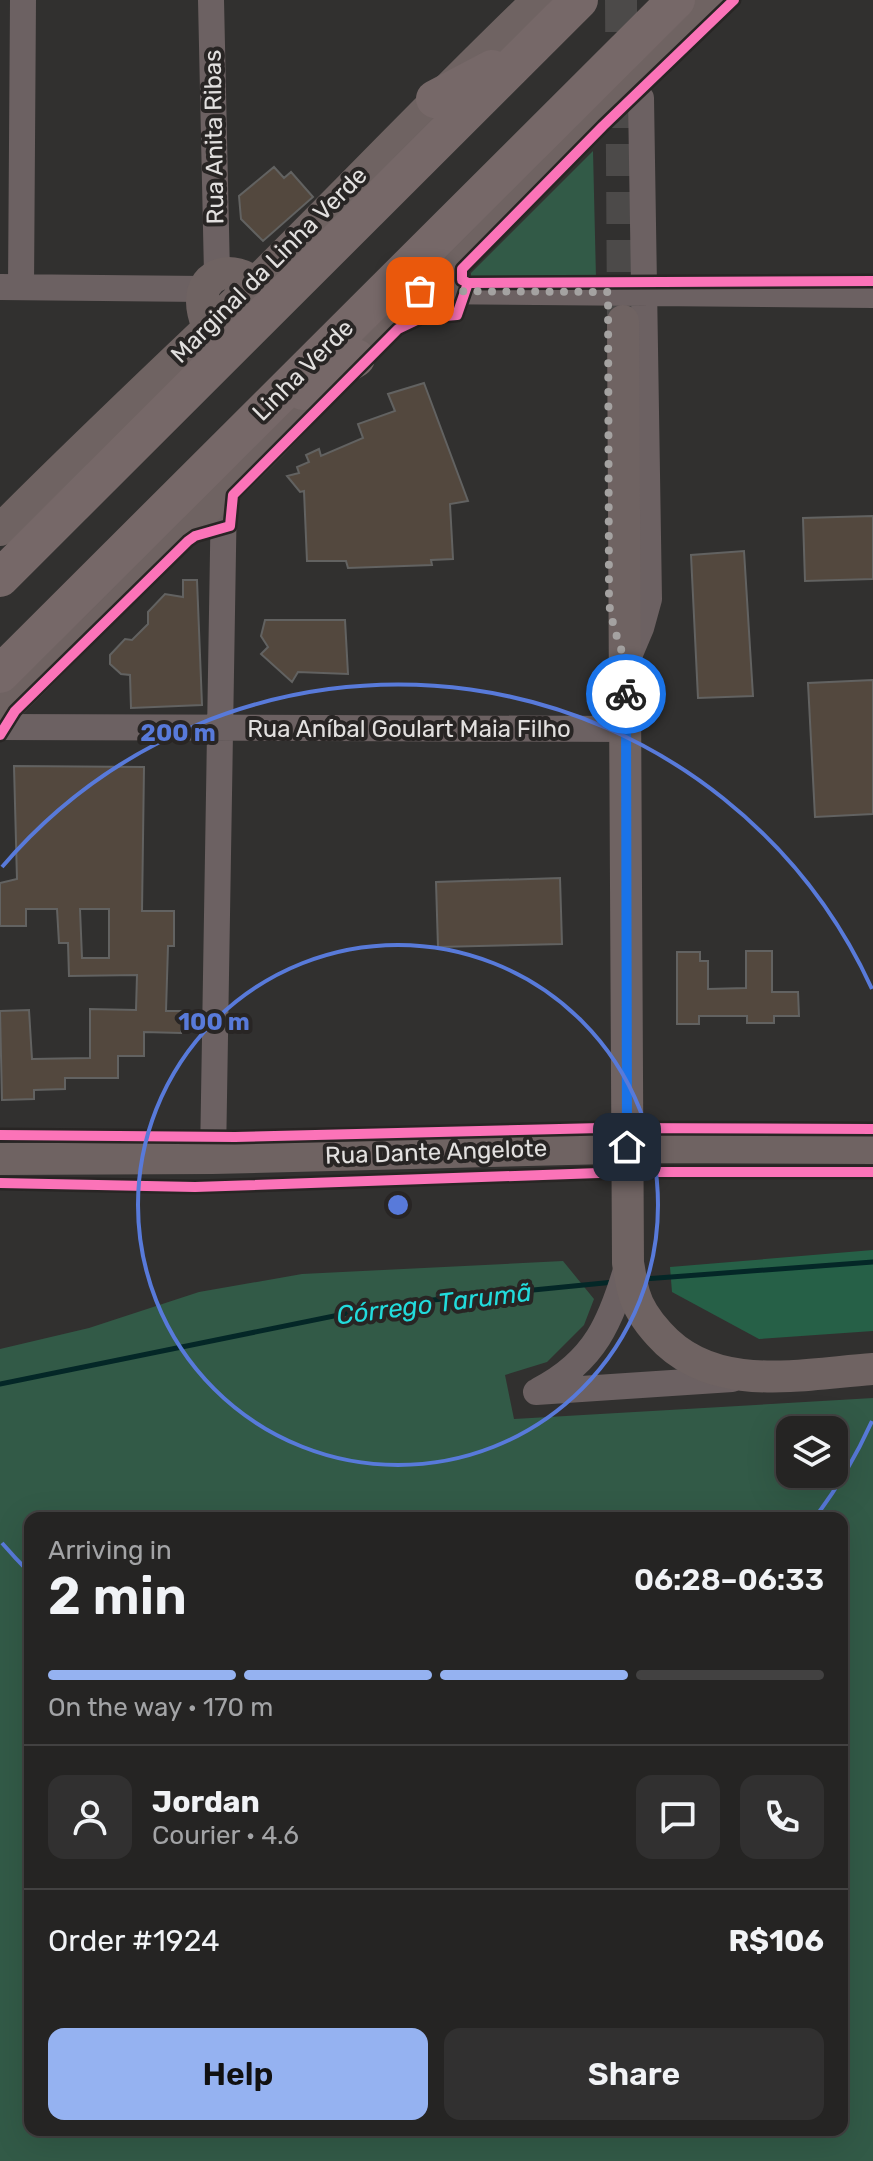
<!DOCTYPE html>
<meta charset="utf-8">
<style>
:root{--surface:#252423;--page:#313030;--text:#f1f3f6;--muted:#a3a4a6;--line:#424141;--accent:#95b2f1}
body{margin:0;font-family:Rubik,sans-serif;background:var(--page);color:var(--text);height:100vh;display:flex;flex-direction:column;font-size:30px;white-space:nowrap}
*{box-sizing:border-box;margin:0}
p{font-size:26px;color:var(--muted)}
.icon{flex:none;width:44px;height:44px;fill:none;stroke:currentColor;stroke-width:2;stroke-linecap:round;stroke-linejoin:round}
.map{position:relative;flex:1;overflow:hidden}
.details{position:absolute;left:24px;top:1512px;width:824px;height:624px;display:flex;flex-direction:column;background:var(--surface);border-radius:16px;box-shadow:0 8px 32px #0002,0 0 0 2px var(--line)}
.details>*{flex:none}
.buttons{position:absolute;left:776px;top:1416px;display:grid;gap:16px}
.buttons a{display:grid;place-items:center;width:72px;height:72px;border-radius:16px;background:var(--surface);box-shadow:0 8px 32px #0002,0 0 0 2px var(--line);font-size:40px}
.pin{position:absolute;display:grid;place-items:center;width:68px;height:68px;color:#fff;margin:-34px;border-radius:16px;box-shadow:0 4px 12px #0006}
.courier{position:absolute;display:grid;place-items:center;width:80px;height:80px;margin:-40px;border:6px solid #1a73e8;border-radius:50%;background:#fff;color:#222;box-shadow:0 2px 10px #0007}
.overview em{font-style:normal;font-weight:600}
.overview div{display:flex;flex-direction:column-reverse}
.overview{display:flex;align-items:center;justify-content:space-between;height:136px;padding:0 24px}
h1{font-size:52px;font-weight:600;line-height:60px}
.bar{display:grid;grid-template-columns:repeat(4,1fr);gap:12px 8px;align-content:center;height:96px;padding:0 24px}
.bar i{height:10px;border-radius:6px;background:var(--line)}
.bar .selected{background:var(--accent)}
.bar p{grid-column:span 4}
.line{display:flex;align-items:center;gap:20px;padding:0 24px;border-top:2px solid var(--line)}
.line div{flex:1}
.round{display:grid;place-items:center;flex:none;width:84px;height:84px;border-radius:16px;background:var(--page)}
.primary-button{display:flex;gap:16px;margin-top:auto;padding:16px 24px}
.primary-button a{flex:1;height:92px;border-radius:16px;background:var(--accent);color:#111;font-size:32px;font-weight:600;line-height:92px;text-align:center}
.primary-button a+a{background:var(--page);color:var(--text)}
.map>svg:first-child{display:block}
.green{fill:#325a47;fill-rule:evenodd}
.forest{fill:#266047}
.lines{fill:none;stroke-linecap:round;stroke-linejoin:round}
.stream{stroke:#042727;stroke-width:5}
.building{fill:#53483e;stroke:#626261;stroke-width:2;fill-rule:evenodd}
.major-tunnel{stroke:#4c4a49;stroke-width:32;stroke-dasharray:32 16;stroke-linecap:butt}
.minor{stroke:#6c6162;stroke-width:26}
.major{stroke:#6f6362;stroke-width:32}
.highway{stroke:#766868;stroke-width:38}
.cycleway-casing{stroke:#282524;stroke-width:15}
.cycleway{stroke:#fb73b8;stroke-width:10}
.done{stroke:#a4a2a1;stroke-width:8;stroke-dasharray:0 14.4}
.route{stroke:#1a73e8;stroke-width:10}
.ring{fill:none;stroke:#587ada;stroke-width:4}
.labels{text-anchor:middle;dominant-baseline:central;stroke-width:8;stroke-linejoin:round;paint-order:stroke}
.street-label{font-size:24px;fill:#e2e0df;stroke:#282524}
.water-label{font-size:26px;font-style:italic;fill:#22dbdc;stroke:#282524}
.centre{fill:#587ada;stroke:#282524;stroke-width:4}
.ring-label{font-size:24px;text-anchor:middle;font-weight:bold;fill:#587ada;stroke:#282524;stroke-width:8;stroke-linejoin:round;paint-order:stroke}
</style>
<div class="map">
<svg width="873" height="2161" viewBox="0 0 873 2161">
<rect width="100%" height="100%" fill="#31302f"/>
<path class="green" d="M593 151 596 278H471V273Z
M563 1261 594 1299 584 1325 547 1362 505 1375 514 1419 873 1398V2161H0V1349L89 1328 199 1292 302 1274ZM834 1430V1474H790V1430ZM30 1518H842V2130H30Z"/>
<path class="forest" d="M873 1250V1331L759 1339 672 1292 670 1267Z"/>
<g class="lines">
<path class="stream" d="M644 1279 873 1262
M0 1384 393 1304 614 1282"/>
</g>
<path class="building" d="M274 167 284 178 291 172 313 197 263 241 241 219 239 196Z
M424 383 468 501 450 504 453 559 431 560 432 565 348 568 346 561H307L304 491 300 492 287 476 299 473 297 467 309 462 306 455 319 449 321 456 363 438 358 424 395 411 388 394Z
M873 516V579L805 581 803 518Z
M744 551 753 696 698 698 691 555Z
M183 580H197L202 705 131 708 130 675 121 674 110 664V655L125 639 132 640 148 624V612L165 594 183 597Z
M265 620H345L348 674 298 672 292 682 261 654 268 647 261 636Z
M873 680V814L815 817 808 683Z
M14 766 144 767 142 911H174V946H168L166 1011H181V1033L144 1032V1056H118V1078H65V1089L34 1090V1099L2 1100 0 1011 29 1010 32 1059 90 1058V1009L136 1010 137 975 69 976 68 943H59L57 909H26V926H0V883L17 879ZM80 909H109V958H82Z
M560 878 562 944 438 947 436 882Z
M746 951H772V992H798L799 1016H774V1023H747V1016H699V1024H677V952H700V961H708V989L746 988Z"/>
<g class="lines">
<path class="major-tunnel" d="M621 0 623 321"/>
<path class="minor" d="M211 0 217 274
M0 287 204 289
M21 287 23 0
M420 291 873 295
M627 661 641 628 649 599 641 98
M0 727 626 729
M213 1158 224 491
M539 1390C595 1361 611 1322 628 1263
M536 1392 732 1379"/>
<path class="major" d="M623 321 628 1263C630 1273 631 1283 634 1293 638 1308 648 1322 659 1334 713 1395 801 1374 873 1369
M208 328C205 320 202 311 202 302 202 270 234 266 255 283
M0 530C83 446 169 366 254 284 349 190 441 93 538 0
M0 714 273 443 420 291 715 0
M0 1159 213 1158 650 1147 873 1148"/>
<path class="highway" d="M435 99 492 69
M303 391 356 358
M0 578 579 0
M0 674 676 0"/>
<defs>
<path id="cycleway" d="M734 0 603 126 462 269V280L468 283 873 281
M0 735 15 711 188 541 195 536 230 526 233 495 398 329 421 318 457 315 468 283
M0 1135 235 1137 601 1128 873 1129
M0 1183 195 1187 627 1172H873"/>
</defs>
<use href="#cycleway" class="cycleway-casing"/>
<use href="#cycleway" class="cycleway"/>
</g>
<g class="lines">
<path class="done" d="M420 291 608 292 609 604 614 628 626 664V694"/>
<path class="route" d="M626 694 627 1147"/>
</g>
<g class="ring">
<circle cx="398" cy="1205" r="260"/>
<path d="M872 1421A521 521 0 0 1 817 1515M30 1573A521 521 0 0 1 2 1543M2 867A521 521 0 0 1 872 989"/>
</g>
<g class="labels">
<g class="street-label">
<text transform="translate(214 137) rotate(-91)">Rua Anita Ribas</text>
<text transform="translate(269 265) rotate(-45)">Marginal da Linha Verde</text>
<text transform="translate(303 370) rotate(-45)">Linha Verde</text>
<text x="409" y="729">Rua Aníbal Goulart Maia Filho</text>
<text transform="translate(436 1152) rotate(-2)">Rua Dante Angelote</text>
</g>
<g class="water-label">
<text transform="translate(434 1304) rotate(-7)">Córrego Tarumã</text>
</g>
</g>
<circle cx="398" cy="1205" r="12" class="centre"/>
<g class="ring-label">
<text x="178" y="741">200 m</text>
<text x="214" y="1030">100 m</text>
</g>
</svg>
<div class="buttons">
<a><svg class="icon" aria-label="layers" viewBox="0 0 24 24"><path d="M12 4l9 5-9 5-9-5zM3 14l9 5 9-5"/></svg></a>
</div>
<div class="pin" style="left:420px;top:291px;background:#ea580c"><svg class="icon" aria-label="bag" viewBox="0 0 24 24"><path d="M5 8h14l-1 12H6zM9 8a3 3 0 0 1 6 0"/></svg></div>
<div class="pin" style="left:627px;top:1147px;background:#1f2937"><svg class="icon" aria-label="home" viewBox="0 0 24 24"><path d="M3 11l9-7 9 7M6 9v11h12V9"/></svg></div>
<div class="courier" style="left:626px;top:694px"><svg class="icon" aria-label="bike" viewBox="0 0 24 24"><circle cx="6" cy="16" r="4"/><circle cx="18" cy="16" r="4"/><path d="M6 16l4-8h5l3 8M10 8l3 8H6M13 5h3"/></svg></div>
<section class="details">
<div class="overview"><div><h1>2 min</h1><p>Arriving in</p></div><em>06:28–06:33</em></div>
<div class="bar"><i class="selected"></i><i class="selected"></i><i class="selected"></i><i></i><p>On the way · 170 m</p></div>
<div class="line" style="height:144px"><a class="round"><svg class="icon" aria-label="person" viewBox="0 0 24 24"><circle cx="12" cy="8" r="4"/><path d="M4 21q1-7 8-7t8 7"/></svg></a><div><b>Jordan</b><p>Courier · 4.6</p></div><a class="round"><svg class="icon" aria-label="chat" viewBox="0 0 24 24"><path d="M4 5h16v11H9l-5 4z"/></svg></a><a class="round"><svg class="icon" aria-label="phone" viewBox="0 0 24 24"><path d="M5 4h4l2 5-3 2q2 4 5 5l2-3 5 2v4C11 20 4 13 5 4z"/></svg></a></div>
<div class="line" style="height:104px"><div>Order #1924</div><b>R$106</b></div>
<div class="primary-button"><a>Help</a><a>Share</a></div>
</section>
</div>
